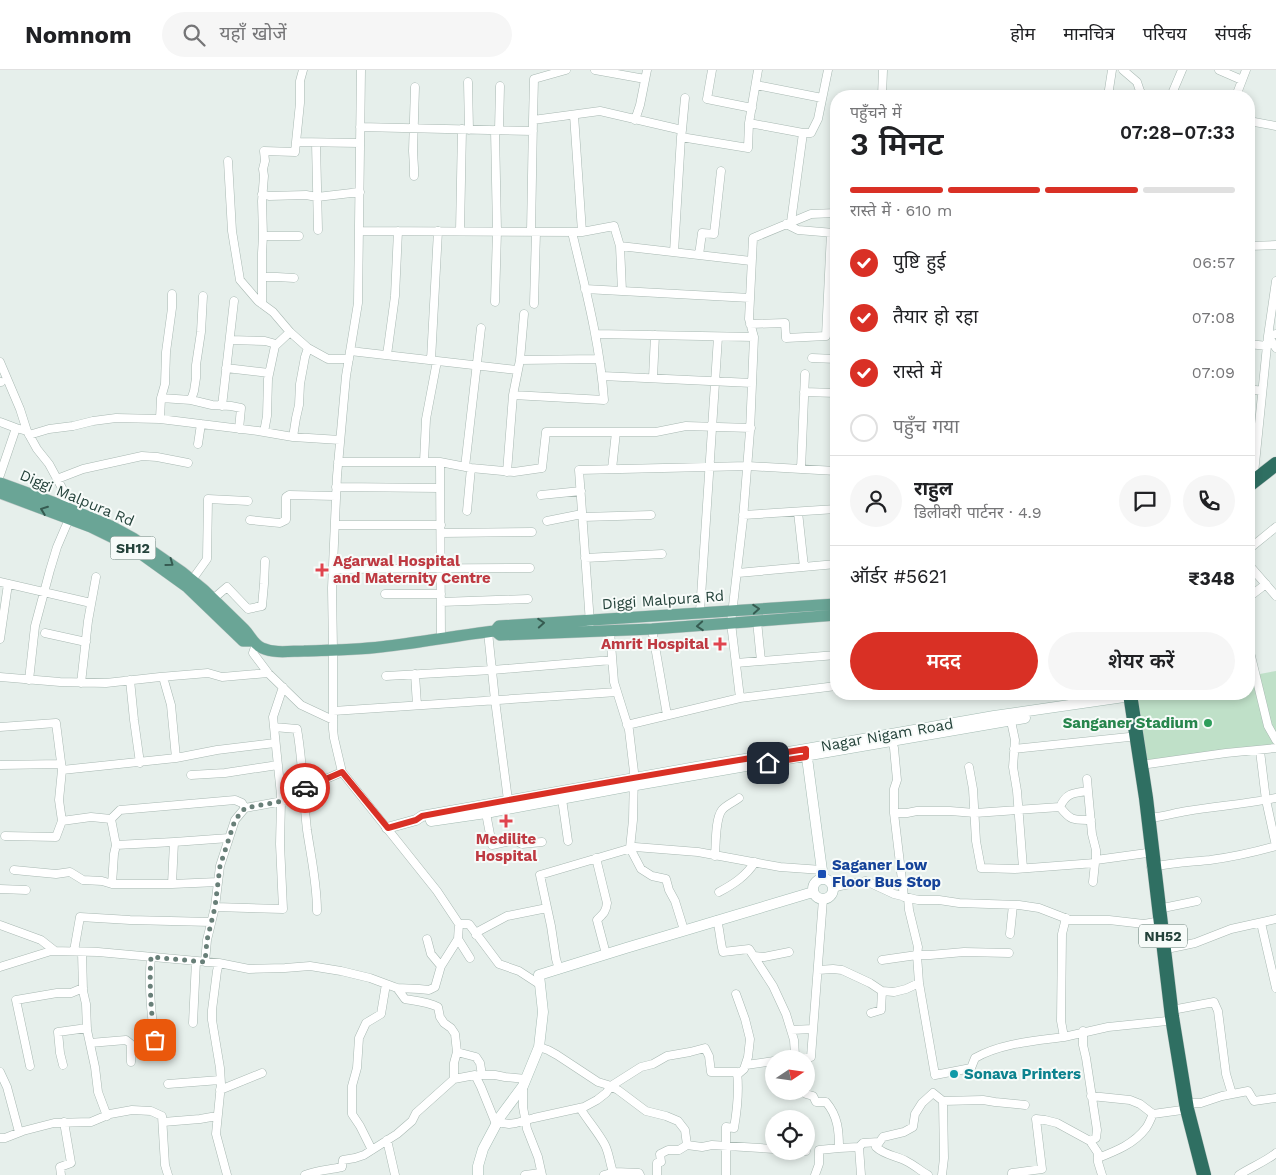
<!DOCTYPE html>
<html lang="hi">
<meta charset="utf-8">
<style>
:root{--surface:#fff;--page:#f6f6f6;--text:#202124;--muted:#757577;--line:#e0e0e0;--accent:#d93025}
body{margin:0;font-family:"Work Sans","Noto Sans Devanagari",sans-serif;background:var(--page);color:var(--text);height:100vh;display:flex;flex-direction:column;font-size:19px;white-space:nowrap}
*{box-sizing:border-box;margin:0}
p{font-size:16px;color:var(--muted)}
.icon{flex:none;width:28px;height:28px;fill:none;stroke:currentColor;stroke-width:2;stroke-linecap:round;stroke-linejoin:round}
.map{position:relative;flex:1;overflow:hidden}
.drawer{position:absolute;left:830px;top:20px;width:425px;height:610px;display:flex;flex-direction:column;background:var(--surface);border-radius:20px;box-shadow:0 2px 8px #0003}
.drawer>*{flex:none}
.needle{width:32px;rotate:77deg}
.controls{position:absolute;left:765px;top:980px;display:grid;gap:10px}
.controls a{display:grid;place-items:center;width:50px;height:50px;border-radius:50%;background:var(--surface);box-shadow:0 2px 8px #0003;font-size:25px}
.pin{position:absolute;display:grid;place-items:center;width:42px;height:42px;color:#fff;margin:-21px;border-radius:10px;box-shadow:0 2px 8px #0006}
.courier{position:absolute;display:grid;place-items:center;width:50px;height:50px;margin:-25px;border:4px solid #d93025;border-radius:50%;background:#fff;color:#222;box-shadow:0 1px 6px #0007}
.headline em{font-style:normal;font-weight:600}
.headline div{display:flex;flex-direction:column-reverse}
.headline{display:flex;align-items:center;justify-content:space-between;height:85px;padding:0 20px}
h1{font-size:32px;font-weight:600;line-height:38px}
.bar{display:grid;grid-template-columns:repeat(4,1fr);gap:8px 5px;align-content:center;height:60px;padding:0 20px}
.bar i{height:6px;border-radius:4px;background:var(--line)}
.bar .current{background:var(--accent)}
.bar p{grid-column:span 4}
.line{display:flex;align-items:center;gap:12px;padding:0 20px;border-top:1px solid var(--line)}
.line div{flex:1}
.round{display:grid;place-items:center;flex:none;width:52px;height:52px;border-radius:26px;background:var(--page)}
ol{padding:0 20px;list-style:none}
li{display:flex;align-items:center;gap:15px;height:55px}
li p{margin-inline-start:auto}
li .icon{padding:5px;border-radius:50%;background:var(--accent);color:#fff;stroke-width:4}
li:last-child{color:var(--muted)}
li i{width:28px;height:28px;border:2px solid var(--line);border-radius:50%}
.primary-button{display:flex;gap:10px;margin-top:auto;padding:10px 20px}
.primary-button a{flex:1;height:58px;border-radius:30px;background:var(--accent);color:#fff;font-size:20px;font-weight:600;line-height:58px;text-align:center}
.primary-button a+a{background:var(--page);color:var(--text)}
header{display:flex;align-items:center;gap:30px;box-sizing:border-box;height:70px;padding:0 25px;background:var(--surface);border-bottom:1px solid var(--line)}
header strong{font-size:24px}
nav{display:flex;gap:28px;margin-inline-start:auto;font-size:18px}
.search{width:350px;height:45px;background:var(--page);display:flex;align-items:center;gap:12px;box-sizing:border-box;padding:0 18px;border-radius:28px;color:var(--muted);font-size:19px}
.map>svg:first-child{display:block}
.green{fill:#bfe0c8}
.lines{fill:none;stroke-linecap:round;stroke-linejoin:round}
.street-casing{stroke:#a8b8b2;stroke-width:9}
.secondary-casing{stroke:#a4bbb3;stroke-width:11}
.primary-casing{stroke:#c2cac8;stroke-width:12}
.highway-casing{stroke:#c2cac8;stroke-width:15}
.street{stroke:#fff;stroke-width:8}
.secondary{stroke:#fff;stroke-width:10}
.primary{stroke:#6aa596;stroke-width:11}
.highway{stroke:#2f6f62;stroke-width:14}
.oneway{stroke:#365b51}
.done{stroke:#687f78;stroke-width:5;stroke-dasharray:0 9}
.route{stroke:#d93025;stroke-width:6}
.health-dot{fill:#e0444e;stroke:#f7fbf9;stroke-width:2}
.leisure-dot{fill:#2e9e5b;stroke:#f7fbf9;stroke-width:2}
.transit-dot{fill:#1a4fb4;stroke:#f7fbf9;stroke-width:2}
.culture-dot{fill:#0f9aa8;stroke:#f7fbf9;stroke-width:2}
.labels{text-anchor:middle;dominant-baseline:central;stroke-width:4;stroke-linejoin:round;paint-order:stroke}
.shield{fill:#f7fbf9;stroke:#637a73;stroke-width:1}
.shield-label{font-size:14px;font-weight:bold;fill:#24423a}
.street-label{font-size:15px;fill:#24423a;stroke:#f7fbf9}
.health-label{font-size:15px;font-weight:bold;fill:#be3a42;stroke:#f7fbf9;text-anchor:start}
.leisure-label{font-size:15px;font-weight:bold;fill:#27864d;stroke:#f7fbf9;text-anchor:end}
.transit-label{font-size:15px;font-weight:bold;fill:#164399;stroke:#f7fbf9;text-anchor:start}
.culture-label{font-size:15px;font-weight:bold;fill:#0d838f;stroke:#f7fbf9;text-anchor:start}
</style>
<header>
<strong>Nomnom</strong>
<div class="search"><svg class="icon" aria-label="search" viewBox="0 0 24 24"><circle cx="10" cy="10" r="6"/><path d="M15 15l6 6"/></svg>यहाँ खोजें</div>
<nav><a>होम</a><a>मानचित्र</a><a>परिचय</a><a>संपर्क</a></nav>
</header>
<div class="map">
<svg width="1276" height="1105" viewBox="0 0 1276 1105">
<rect width="100%" height="100%" fill="#e6efeb"/>
<path class="green" d="M1276 601V674L1146 692 1138 631 1143 624H1249V606Z"/>
<g class="lines">
<defs>
<path id="street" d="M303 0 300 11V33L296 72 360 73
M361 0 358 233 346 306 337 406 332 518 333 580V659L334 668 342 702 437 821 459 854H469L499 894 519 901 539 914
M595 0 645 9
M712 0 707 29 752 38
M1123 0 1137 12 1140 21 1144 26
M1219 0 1242 10
M468 12 469 60
M756 15 822 28
M882 26 883 0
M1108 26 1112 0
M1171 26 1182 0
M1236 26 1246 0
M574 45 582 162
M533 50 534 9 566 0
M635 50 640 35 647 0
M1249 51 1276 56
M749 53 803 63H811L818 49 828 0
M360 57 533 61
M495 60 497 161 495 232
M499 60 500 16
M682 60 685 28
M316 73 318 160
M228 91 232 161 240 210 258 231 273 242 290 262 308 278 328 289H349
M414 106V98L413 81 415 17
M262 124 269 126 306 125 317 127 360 122
M791 152 803 63
M786 154 798 160 834 163
M360 161 582 162 614 156 620 176 622 221
M460 161 462 59
M531 162 533 50 600 41 682 60 681 67 748 78 749 53 758 0
M263 166H299
M620 176 751 191
M1249 176 1276 175
M674 182 681 67
M699 185 702 163 714 164 721 101
M262 207H277L294 208
M1276 211 1268 266 1276 278
M585 219 750 228
M262 234V183L263 166 262 131 264 106 263 99 265 91 264 81 295 82 296 72
M534 234 536 162
M750 254 785 253 786 268 826 266 831 163
M596 264 754 267
M230 270 265 271 276 274
M1249 274 1267 276
M350 281 517 300
M387 285 395 226 398 161
M812 288 836 289
M431 290 438 161
M520 290 599 289
M0 292 20 339 27 361 37 379 49 394 62 418 69 449 57 477 50 500 35 556 29 610
M226 298 269 303
M602 306 752 313
M653 308 655 265
M0 312H1
M1249 319 1262 321
M804 322 836 323
M513 325 604 330C600 273 585 217 572 162
M161 328 191 330 212 335 231 336 241 338 239 359
M191 330 194 321 196 308V295L201 262 203 226
M222 336 234 231
M160 349 161 328 165 314 166 282 172 238V224
M0 352 16 358
M264 362 267 346 268 309 275 276 290 262
M29 365 49 359 73 356 93 351 116 348 160 349 258 361 293 367 340 370
M293 367 296 348 299 335 300 314 305 287 308 278
M198 374 201 354
M338 392H440L471 398 514 402 542 398 546 362H656L686 356 751 358
M424 392 426 349 437 291
M440 392 441 568
M465 397 481 258
M612 399 616 362
M801 399 805 304
M507 402 513 325 520 290 524 244
M0 405 16 358 27 361
M57 409 83 399 142 386 157 387 188 393
M1253 413 1268 266 1276 264
M336 417 440 418
M541 425 581 421
M467 441 471 398
M798 442 804 497
M743 445 836 439
M583 447 651 445
M250 450 280 453 286 450V427L289 425 336 426
M547 451 582 444
M335 455H441
M441 463 532 462
M1249 479 1276 457
M585 488 662 484
M1249 495 1276 526
M333 499 530 498
M738 503 836 494
M192 510 207 489 208 429 248 431
M0 512 91 533
M385 524H441
M1249 527 1266 514
M213 529 227 517 248 539 262 536 264 514 265 491
M441 532 528 529
M700 542 718 267
M757 551 761 591
M590 553 579 400 748 396 836 401
M652 559 667 645
M610 561 614 612 629 660 634 702 633 750 630 778 641 799 652 806 666 809 669 820 675 831 684 860
M488 562 495 630 508 730
M45 563 86 572
M0 569 8 514
M256 574 253 583 268 603 301 635 333 650
M1249 578 1268 656 1276 670
M736 593 836 585
M415 604 417 635
M386 606 492 600 612 590
M0 607 60 612 106 613 160 607 208 603 222 607 268 603
M163 607 171 635 176 688
M130 610 134 650 140 693
M81 613 88 551 96 507
M283 617 273 647 281 725V731L280 774 283 839 215 837 220 796 235 750 245 738 304 727
M740 628 731 553 743 449 750 361 754 267 749 249 753 168 811 144 836 143
M333 641 617 622
M1011 651 1015 670 1013 697 1017 721 1023 798
M627 655 740 628 836 616
M0 657 56 653 62 700 176 688 217 680 275 673
M274 657 297 659C303 692 303 726 307 760 311 787 317 813 317 841
M892 671 894 678 897 710 894 719V743H907L917 741H950L975 743 1060 737C1066 723 1073 723 1088 721L1092 764 1096 780V790
M1014 679 1129 667
M0 695 61 694
M1141 695 1226 683 1276 678
M969 697 973 719 976 771 981 798 1015 799 1095 793 1096 790 1147 783
M62 700 59 730 62 751 91 747 111 749 116 775 114 784 112 814
M191 705 225 703 278 695
M1087 709 1088 721
M303 719 342 702
M562 729 568 771
M1060 737C1071 751 1073 750 1091 750
M486 743 492 775 515 770 522 774 542 772
M894 743 904 827
M1149 748C1162 747 1174 743 1187 741 1217 736 1247 734 1276 728
M111 749 120 740 235 730 242 733 245 738
M5 766 56 767 62 751
M116 775 174 772 229 768
M715 786C716 774 715 749 722 740 726 735 734 732 739 728
M596 788 607 833C606 842 603 844 597 850L606 884
M1151 797C1171 793 1190 792 1210 790 1232 787 1255 782 1276 776L1266 730 1260 681
M14 800 56 804 70 802 83 810 102 811 112 814H172L218 812
M1093 812 1095 793
M172 814 174 772
M834 818 840 816 866 811 894 824 918 830H939L959 833 1019 835 1039 838 1070 850H1109L1144 854 1161 851
M0 819 26 820
M719 822C734 814 746 806 755 792
M908 828 909 840 918 877 917 885 919 913 935 1005 971 998 975 988C1001 973 1035 971 1064 967L1061 951 1062 864 1066 848
M1158 839 1197 831
M717 850C720 861 720 871 723 882L749 879 773 916 786 944 794 970 795 986 798 989
M1261 853 1276 918
M459 854 458 869 470 888
M0 855 41 870 55 881
M1010 864 1013 835
M476 865 479 861 507 846 547 838
M427 869 431 884 441 896
M1162 880 1195 873 1231 859 1276 849
M74 881 80 847 130 850 211 852
M82 882 83 921 86 934 87 960 95 997 98 1022 107 1046
M754 886 764 887 789 882
M151 887C148 914 151 943 155 970
M882 890 917 885H930L964 882 1009 883
M205 892 207 870 215 837
M219 893 249 899 285 898 310 896 341 901 370 908 397 918 419 919 429 920 435 917 441 896 458 869
M0 897 51 881 98 882 219 893 217 901 212 940V950L220 998 221 1014 216 1064 227 1105
M559 899 556 889 551 856 540 805 635 777 698 782 780 797 822 800
M818 900 833 899 842 900 870 913 882 921 894 922 906 919 919 913
M397 918 405 929C417 931 428 932 438 937L440 947 444 953 451 958 455 964 457 982 476 987 480 993 482 1005
M736 924 745 949 750 969 748 987 744 999 737 1005
M1172 940 1214 932 1218 941 1226 1004 1232 1024
M871 943 881 940 882 921
M193 953 196 891
M791 960 813 959
M1083 961V975L1086 988 1097 1060 1096 1068 1090 1071
M1064 967 1108 957 1167 951
M90 973 126 970 131 974V992
M539 977 548 980 557 985 598 1012 608 1015 618 1020 646 1041 666 1046 678 1051 685 1060 687 1075 679 1080H668L660 1084 661 1092 657 1093V1105
M800 989 811 987 823 829
M63 995 60 983 58 962 87 958
M746 995 774 991
M30 996 16 930 57 923H71L83 918
M0 1002 7 1017 19 1062
M479 1005H495L505 1007 526 1009
M454 1009V993L457 982
M168 1014 220 1010
M523 1016V1037L527 1059 538 1087 542 1105
M220 1020 262 1003
M805 1021 806 1024 813 1026 816 1032H826C838 1046 839 1061 839 1078L819 1080V1094L815 1105
M1091 1026 1130 1030 1140 1034 1153 1044 1182 1040
M1186 1033H1201L1222 1026 1248 1021 1254 1031 1276 1028
M580 1038C588 1051 598 1062 605 1075 609 1083 610 1094 613 1102
M163 1052 200 1049 217 1046
M497 1052 509 1054 516 1053 534 1048 584 1037 597 1030 606 1023 611 1016 641 997 653 994 667 986 690 982 705 978 709 986 711 1002H737C739 1019 737 1041 734 1058L726 1057V1105
M0 1068H5L23 1061 54 1053 91 1052 110 1044 132 1040 151 1041 162 1046 165 1095 168 1105
M387 1070 395 1105
M687 1075 702 1077 712 1075 774 1079
M839 1078 859 1077
M372 1080 360 1056 352 1044V1016L357 998 359 968 366 953 381 944 386 914
M792 1081H806
M1098 1088C1116 1081 1134 1074 1146 1058 1149 1054 1151 1048 1153 1044
M61 1105 60 1097 71 1093 64 1052
M305 1105C317 1100 329 1100 342 1097L343 1090 355 1088 364 1085 397 1064 412 1051 416 1043 454 1009 475 1005 481 1017 496 1054
M525 1105 541 1103
M604 1105 615 1102 639 1103 640 1105
M861 1105 859 1077 863 1073 879 1072
M928 1105C921 1101 914 1095 906 1091 897 1086 884 1085 876 1077L883 1067 904 1062 913 1057 915 1044 922 1033 933 1023 943 1031
M942 1105 944 1088 943 1031 983 1030 995 1032 1025 1035
M1012 1105V1103L1042 1099 1036 1049 1045 1050 1057 1053 1090 1071 1098 1083V1092L1102 1105
M1239 1105C1251 1097 1265 1092 1276 1083"/>
<path id="secondary" d="M806 680 823 808
M431 751 486 743 625 717 1025 648
M387 758 416 750 422 746 696 697 806 679 994 646 1131 626
M813 819a10 10 0 1 1 20 0a10 10 0 1 1-20 0Z
M478 1105V1096L483 1079 500 1047 523 1016 539 977 543 942 539 905 626 878 813 822"/>
<path id="primary" d="M0 413 55 433 111 456 133 468 182 502 204 520 244 559C251 566 253 574 262 578 275 584 291 581 304 581 332 580 361 580 388 576 424 572 459 565 495 561L500 565 652 559 746 552 836 545
M0 423 91 457 130 476 187 517 243 571H252
M495 561 499 556 836 534"/>
<path id="highway" d="M1249 415 1276 394
M1130 624 1146 728 1172 947 1187 1039 1204 1105"/>
</defs>
<use href="#street" class="street-casing"/>
<use href="#secondary" class="secondary-casing"/>
<use href="#primary" class="primary-casing"/>
<use href="#highway" class="highway-casing"/>
<use href="#street" class="street"/>
<use href="#secondary" class="secondary"/>
<use href="#primary" class="primary"/>
<use href="#highway" class="highway"/>
</g>
<defs><path id="oneway-chevron" d="M-2-3.5L2.5 0L-2 3.5" fill="none" stroke-width="1.6" stroke-linecap="round" stroke-linejoin="round" transform="scale(1.25)"/></defs>
<g class="oneway">
<use href="#oneway-chevron" transform="translate(44 440) rotate(-159)"/>
<use href="#oneway-chevron" transform="translate(170 493) rotate(36)"/>
<use href="#oneway-chevron" transform="translate(756 539) rotate(-4)"/>
<use href="#oneway-chevron" transform="translate(541 553) rotate(-4)"/>
<use href="#oneway-chevron" transform="translate(700 556) rotate(176)"/>
</g>
<g class="lines">
<path class="done" d="M155 970C151 943 149 914 151 887L205 892 207 870 215 837 220 796 235 750 245 738 304 727 303 719 305 718"/>
<path class="route" d="M305 718 342 702 388 758 416 750 422 746C550 722 677 700 806 679V687L768 693"/>
</g>
<g class="health-dot">
<path d="M319.5 492.5h5v5h5v5h-5v5h-5v-5h-5v-5h5z"/>
<path d="M717.5 566.5h5v5h5v5h-5v5h-5v-5h-5v-5h5z"/>
<path d="M503.5 743.5h5v5h5v5h-5v5h-5v-5h-5v-5h5z"/>
</g>
<circle class="leisure-dot" cx="1208" cy="653" r="5"/>
<rect class="transit-dot" x="817" y="799" width="10" height="10" rx="2.5"/>
<circle class="culture-dot" cx="954" cy="1004" r="5"/>
<g class="labels">
<g class="shield">
<rect x="110.5" y="466.5" width="45" height="23" rx="4"/>
<rect x="1139" y="854.5" width="48" height="23" rx="4"/>
</g>
<g class="shield-label">
<text x="133" y="478">SH12</text>
<text x="1163" y="866">NH52</text>
</g>
<g class="street-label">
<text transform="translate(77 428) rotate(23)">Diggi Malpura Rd</text>
<text transform="translate(663 530) rotate(-4)">Diggi Malpura Rd</text>
<text transform="translate(887 665) rotate(-10)">Nagar Nigam Road</text>
</g>
<g class="health-label">
<text x="333" y="491">Agarwal Hospital<tspan x="333" dy="17">and Maternity Centre</tspan></text>
<text x="709" y="574" text-anchor="end">Amrit Hospital</text>
<text x="506" y="769" text-anchor="middle">Medilite<tspan x="506" dy="17">Hospital</tspan></text>
</g>
<g class="leisure-label">
<text x="1198" y="653">Sanganer Stadium</text>
</g>
<g class="transit-label">
<text x="832" y="795">Saganer Low<tspan x="832" dy="17">Floor Bus Stop</tspan></text>
</g>
<g class="culture-label">
<text x="964" y="1004">Sonava Printers</text>
</g>
</g>
</svg>
<div class="controls">
<a><svg class="needle" viewBox="-14 -14 28 28"><path d="M0-13l5 13h-10z" fill="#e53935"/><path d="M0 13l5-13h-10z" fill="#757577"/></svg></a>
<a><svg class="icon" aria-label="locate" viewBox="0 0 24 24"><circle cx="12" cy="12" r="6"/><path d="M12 2v4M12 18v4M2 12h4M18 12h4"/></svg></a>
</div>
<div class="pin" style="left:155px;top:970px;background:#ea580c"><svg class="icon" aria-label="bag" viewBox="0 0 24 24"><path d="M5 8h14l-1 12H6zM9 8a3 3 0 0 1 6 0"/></svg></div>
<div class="pin" style="left:768px;top:693px;background:#1f2937"><svg class="icon" aria-label="home" viewBox="0 0 24 24"><path d="M3 11l9-7 9 7M6 9v11h12V9"/></svg></div>
<div class="courier" style="left:305px;top:718px"><svg class="icon" aria-label="car" viewBox="0 0 24 24"><path d="M5 17H2v-5l4-1 3-4h7l3 4 3 1v5h-3M9 17h6M6 11h13"/><circle cx="7" cy="17" r="2"/><circle cx="17" cy="17" r="2"/></svg></div>
<section class="drawer">
<div class="headline"><div><h1>3 मिनट</h1><p>पहुँचने में</p></div><em>07:28–07:33</em></div>
<div class="bar"><i class="current"></i><i class="current"></i><i class="current"></i><i></i><p>रास्ते में · 610 m</p></div>
<ol>
<li><svg class="icon" aria-label="check" viewBox="0 0 24 24"><path d="M5 12l5 5 9-10"/></svg>पुष्टि हुई<p>06:57</p></li>
<li><svg class="icon" aria-label="check" viewBox="0 0 24 24"><path d="M5 12l5 5 9-10"/></svg>तैयार हो रहा<p>07:08</p></li>
<li><svg class="icon" aria-label="check" viewBox="0 0 24 24"><path d="M5 12l5 5 9-10"/></svg>रास्ते में<p>07:09</p></li>
<li><i></i>पहुँच गया</li>
</ol>
<div class="line" style="height:90px"><a class="round"><svg class="icon" aria-label="person" viewBox="0 0 24 24"><circle cx="12" cy="8" r="4"/><path d="M4 21q1-7 8-7t8 7"/></svg></a><div><b>राहुल</b><p>डिलीवरी पार्टनर · 4.9</p></div><a class="round"><svg class="icon" aria-label="chat" viewBox="0 0 24 24"><path d="M4 5h16v11H9l-5 4z"/></svg></a><a class="round"><svg class="icon" aria-label="phone" viewBox="0 0 24 24"><path d="M5 4h4l2 5-3 2q2 4 5 5l2-3 5 2v4C11 20 4 13 5 4z"/></svg></a></div>
<div class="line" style="height:65px"><div>ऑर्डर #5621</div><b>₹348</b></div>
<div class="primary-button"><a>मदद</a><a>शेयर करें</a></div>
</section>
</div>
